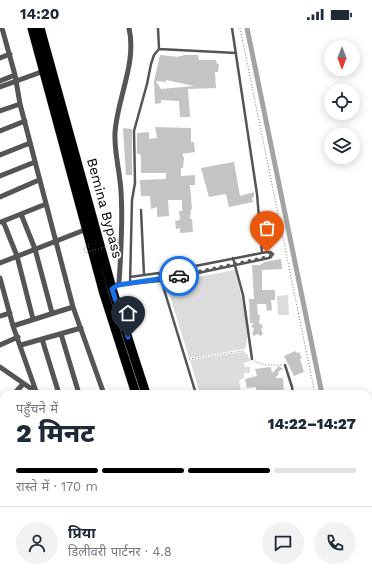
<!DOCTYPE html>
<html lang="hi">
<meta charset="utf-8">
<style>
:root{--surface:#fff;--page:#f2f2f3;--text:#1f2937;--muted:#747a83;--line:#e0e1e3;--accent:#000}
body{margin:0;font-family:"Work Sans","Noto Sans Devanagari",sans-serif;background:var(--page);color:var(--text);height:100vh;display:flex;flex-direction:column;font-size:15px;white-space:nowrap}
*{box-sizing:border-box;margin:0}
p{font-size:13px;color:var(--muted)}
.icon{flex:none;width:22px;height:22px;fill:none;stroke:currentColor;stroke-width:2;stroke-linecap:round;stroke-linejoin:round}
.map{position:relative;flex:1;overflow:hidden}
.details{position:absolute;left:0px;top:362px;width:372px;height:196px;display:flex;flex-direction:column;background:var(--surface);border-radius:12px 12px 0 0;box-shadow:0 2px 10px #0003}
.details>*{flex:none}
.needle{width:26px;rotate:180deg}
.buttons{position:absolute;left:324px;top:12px;display:grid;gap:8px}
.buttons a{display:grid;place-items:center;width:36px;height:36px;border-radius:50%;background:var(--surface);box-shadow:0 2px 10px #0003;font-size:20px}
.pin{position:absolute;display:grid;place-items:center;width:34px;height:34px;color:#fff;margin:-41px -17px;border-radius:50% 50% 50% 0;rotate:-45deg;box-shadow:0 0 4px #0007}
.pin .icon{rotate:45deg}
.courier{position:absolute;display:grid;place-items:center;width:40px;height:40px;margin:-20px;border:3px solid #1a73e8;border-radius:50%;background:#fff;color:#222;box-shadow:0 1px 5px #0007}
.head em{font-style:normal;font-weight:800}
.head div{display:flex;flex-direction:column-reverse}
.head{display:flex;align-items:center;justify-content:space-between;height:68px;padding:0 16px}
h1{font-size:26px;font-weight:800;line-height:30px}
.bar{display:grid;grid-template-columns:repeat(4,1fr);gap:6px 4px;align-content:center;height:48px;padding:0 16px}
.bar i{height:5px;border-radius:3px;background:var(--line)}
.bar .selected{background:var(--accent)}
.bar p{grid-column:span 4}
.line{display:flex;align-items:center;gap:10px;padding:0 16px;border-top:1px solid var(--line)}
.line div{flex:1}
.round{display:grid;place-items:center;flex:none;width:42px;height:42px;border-radius:21px;background:var(--page)}
.status{display:flex;justify-content:space-between;align-items:center;height:28px;padding:0 20px;background:var(--surface);direction:ltr}
.status svg{height:11px;fill:currentColor}
.map>svg:first-child{display:block}
.green{fill:#dcdcdc}
.lines{fill:none;stroke-linecap:round;stroke-linejoin:round}
.canal{stroke:#a3a3a3;stroke-width:5}
.building{fill:#c4c4c4;fill-rule:evenodd}
.trunk-casing{stroke:#dbdbdb;stroke-width:10}
.path{stroke:#777;stroke-width:1;stroke-dasharray:1 2;stroke-linecap:butt}
.service{stroke:#555;stroke-width:2.5}
.minor{stroke:#555;stroke-width:5}
.trunk{stroke:#000;stroke-width:9}
.path-bridge{stroke:#777;stroke-width:1;stroke-dasharray:1 2;stroke-linecap:butt}
.done{stroke:#595959;stroke-width:4;stroke-dasharray:0 7.2}
.route{stroke:#1a73e8;stroke-width:5}
.labels{text-anchor:middle;dominant-baseline:central;stroke-width:3.5;stroke-linejoin:round;paint-order:stroke}
.street-label{font-size:14px;fill:#000;stroke:#fff}
</style>
<div class="status"><b>14:20</b><svg viewBox="0 0 49 12"><path d="M0 12V9h3v3zM5 12V6h3v6zM10 12V3h3v9zM15 12V0h3v12zM26 1h20v11H26zM47 4h2v5h-2z"/></svg></div>
<div class="map">
<svg width="372" height="558" viewBox="0 0 372 558">
<rect width="100%" height="100%" fill="#fff"/>
<path class="green" d="M235 242C239 259 252 307 245 321L189 330 166 255Z
M288 267 289 287H278L277 268Z
M243 324 250 331V333L244 335 245 339H250V345H244V350L239 352 241 364 246 366H200L190 332Z
M222 554H252L254 558H223Z"/>
<g class="lines">
<path class="canal" d="M247 0 322 366
M361 554 362 558"/>
</g>
<path class="building" d="M160 27 179 29V28H183V27H198L199 32H216L217 36H219L218 44H215L216 60 188 61 190 89H180L179 73 161 72V75L155 76 154 53ZM166 52 194 58 161 61 156 53 166 54Z
M155 99 191 100V114H194L195 124 182 126 184 130 183 140H181V148L195 147V157H190L192 181H191L190 191H192L193 204 180 205V200L176 201 175 193 180 192 179 183H182V172H168L169 188 157 189V179L151 181 150 168H141L140 152 166 151V145H141V127L137 125V105L149 104V111L157 110Z
M123 100 132 101V147H126Z
M234 134 240 168 254 164V169H252L253 174 229 179 226 166 209 169 201 140Z
M281 231 282 241 262 242V262H275V272H271L272 282 267 283 266 276H257L258 287H260L259 295 263 298 261 302 263 305 261 308 257 306 254 308 252 306 254 301 251 298 254 295H250L249 271H254L252 237H260L264 234Z
M295 323 297 325 299 324 302 330 300 331 304 344 294 348 284 328Z
M279 338 283 341 278 344 279 346 275 350H283L284 366H279L278 363 257 365 256 359 247 360 245 351 257 348 255 341 271 339 272 345Z"/>
<g class="lines">
<defs>
<path id="trunk" d="M32 0 104 266 136 366
M40 0 113 264 146 366
M195 554 196 558
M204 554 205 558"/>
</defs>
<use href="#trunk" class="trunk-casing"/>
<path class="path" d="M240 0 315 366
M189 331 243 323 248 329
M254 333 265 337H282
M353 554 354 558"/>
<path class="service" d="M232 0 257 166 262 225
M159 21 236 25
M141 182 144 247
M233 230 243 267 252 331
M159 245 196 366
M130 256 132 172 135 155 134 103 147 56 151 36 154 27 159 21 158 0
M118 257 160 253 269 230 273 226 267 224 159 245 130 249
M285 337 292 359 293 366
M256 554 257 558
M341 554 342 558
M166 558 181 554
M274 558 287 554"/>
<path class="minor" d="M2 0 15 47 20 76 73 279 104 366
M0 30 10 26
M0 53 15 47
M0 59 44 43
M0 83 20 76
M0 103 25 93
M0 127 30 115
M0 148 35 134
M0 169 39 152
M21 186 35 221 52 285
M3 193 17 228 33 291
M1 194 46 176
M0 235 87 201
M0 250 13 298 37 366
M113 261 119 255C121 225 123 193 121 163 120 144 114 124 115 105 117 70 137 36 129 0
M0 288 10 285
M13 298 73 279
M61 306 79 366
M42 311 59 366
M0 317 18 309
M21 317 81 300
M0 339 36 364
M14 366 23 356
M98 366 104 365
M0 383 4 379
M0 414 4 410
M0 453 4 456
M0 467 4 462
M0 541 4 544
M0 553 4 547"/>
<use href="#trunk" class="trunk"/>
<path class="path-bridge" d="M88 216 89 219 84 220 85 225 118 215 117 211 111 213"/>
</g>
<g class="lines">
<path class="done" d="M179 248 273 228 272 225 267 224"/>
<path class="route" d="M128 309 112 261 118 257 179 248"/>
</g>
<g class="labels">
<g class="street-label">
<text transform="translate(105 180) rotate(75)">Bemina Bypass</text>
</g>
</g>
</svg>
<div class="buttons">
<a><svg class="needle" viewBox="-14 -14 28 28"><path d="M0-13l5 13h-10z" fill="#e53935"/><path d="M0 13l5-13h-10z" fill="#747a83"/></svg></a>
<a><svg class="icon" aria-label="locate" viewBox="0 0 24 24"><circle cx="12" cy="12" r="6"/><path d="M12 2v4M12 18v4M2 12h4M18 12h4"/></svg></a>
<a><svg class="icon" aria-label="layers" viewBox="0 0 24 24"><path d="M12 4l9 5-9 5-9-5zM3 14l9 5 9-5"/></svg></a>
</div>
<div class="pin" style="left:267px;top:224px;background:#ea580c"><svg class="icon" aria-label="bag" viewBox="0 0 24 24"><path d="M5 8h14l-1 12H6zM9 8a3 3 0 0 1 6 0"/></svg></div>
<div class="pin" style="left:128px;top:309px;background:#1f2937"><svg class="icon" aria-label="home" viewBox="0 0 24 24"><path d="M3 11l9-7 9 7M6 9v11h12V9"/></svg></div>
<div class="courier" style="left:179px;top:248px"><svg class="icon" aria-label="car" viewBox="0 0 24 24"><path d="M5 17H2v-5l4-1 3-4h7l3 4 3 1v5h-3M9 17h6M6 11h13"/><circle cx="7" cy="17" r="2"/><circle cx="17" cy="17" r="2"/></svg></div>
<section class="details">
<div class="head"><div><h1>2 मिनट</h1><p>पहुँचने में</p></div><em>14:22–14:27</em></div>
<div class="bar"><i class="selected"></i><i class="selected"></i><i class="selected"></i><i></i><p>रास्ते में · 170 m</p></div>
<div class="line" style="height:72px"><a class="round"><svg class="icon" aria-label="person" viewBox="0 0 24 24"><circle cx="12" cy="8" r="4"/><path d="M4 21q1-7 8-7t8 7"/></svg></a><div><b>प्रिया</b><p>डिलीवरी पार्टनर · 4.8</p></div><a class="round"><svg class="icon" aria-label="chat" viewBox="0 0 24 24"><path d="M4 5h16v11H9l-5 4z"/></svg></a><a class="round"><svg class="icon" aria-label="phone" viewBox="0 0 24 24"><path d="M5 4h4l2 5-3 2q2 4 5 5l2-3 5 2v4C11 20 4 13 5 4z"/></svg></a></div>
</section>
</div>
